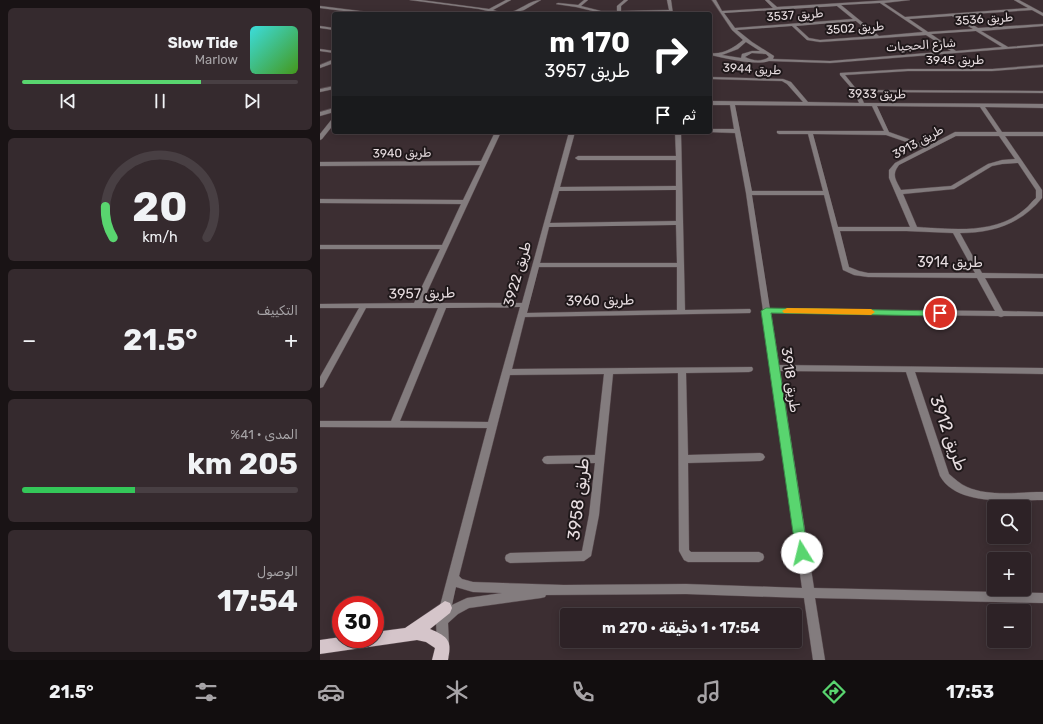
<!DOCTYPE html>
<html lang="ar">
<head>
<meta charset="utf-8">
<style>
	:root { --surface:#2d2226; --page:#352a2e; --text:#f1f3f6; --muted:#a7a4a7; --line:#483f43; --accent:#59d56f }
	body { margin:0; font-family:Rubik,"Noto Sans Arabic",sans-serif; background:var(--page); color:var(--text); direction:rtl; height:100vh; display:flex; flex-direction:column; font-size:15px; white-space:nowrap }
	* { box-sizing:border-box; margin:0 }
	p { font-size:13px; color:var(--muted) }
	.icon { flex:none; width:22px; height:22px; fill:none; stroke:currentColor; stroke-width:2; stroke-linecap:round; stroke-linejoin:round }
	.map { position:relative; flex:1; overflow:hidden; direction:ltr }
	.drawer { display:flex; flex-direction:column; gap:8px; padding:8px; background:#191315; width:320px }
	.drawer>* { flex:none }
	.banner { position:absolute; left:12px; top:12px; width:380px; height:122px; border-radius:4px; box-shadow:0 2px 10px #0003,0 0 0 1px var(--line); direction:rtl; background:#202124; color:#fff; overflow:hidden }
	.tools { position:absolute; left:667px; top:500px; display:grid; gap:8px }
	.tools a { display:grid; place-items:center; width:44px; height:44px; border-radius:4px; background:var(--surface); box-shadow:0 2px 10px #0003,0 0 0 1px var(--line); font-size:20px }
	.speed { position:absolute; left:12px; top:596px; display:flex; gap:8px; font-size:20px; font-weight:700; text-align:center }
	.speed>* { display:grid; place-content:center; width:52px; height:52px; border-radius:50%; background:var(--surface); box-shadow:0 2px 10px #0003,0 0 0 1px var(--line); line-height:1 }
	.speed .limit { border:6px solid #d22; background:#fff; color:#111 }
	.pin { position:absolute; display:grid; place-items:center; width:34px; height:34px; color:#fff; margin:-17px; border:2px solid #fff; border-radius:50%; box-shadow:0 1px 4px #0007 }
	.me { position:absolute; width:44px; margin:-22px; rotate:351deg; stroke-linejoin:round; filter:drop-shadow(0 0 3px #0008) }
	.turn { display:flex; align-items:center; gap:14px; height:84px; padding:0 16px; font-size:18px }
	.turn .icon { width:52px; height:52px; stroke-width:2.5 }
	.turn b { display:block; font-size:28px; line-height:34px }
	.then { display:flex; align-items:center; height:38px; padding:0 16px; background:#0003; gap:8px; font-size:15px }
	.big { font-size:30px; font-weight:700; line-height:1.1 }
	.drawer .widget { flex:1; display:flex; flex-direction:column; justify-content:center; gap:6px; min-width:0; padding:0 14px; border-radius:6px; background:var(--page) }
	.drawer .dial { align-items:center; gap:0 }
	.dial svg { height:104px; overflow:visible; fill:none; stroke:var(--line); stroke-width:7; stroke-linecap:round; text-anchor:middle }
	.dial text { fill:var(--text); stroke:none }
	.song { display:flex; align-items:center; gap:12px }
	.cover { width:48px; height:48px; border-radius:6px; background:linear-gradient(135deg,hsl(180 70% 55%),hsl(100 70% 35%)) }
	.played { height:4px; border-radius:2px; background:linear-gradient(90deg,var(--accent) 65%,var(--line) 65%) }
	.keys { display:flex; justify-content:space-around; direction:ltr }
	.heat { display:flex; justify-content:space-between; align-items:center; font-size:22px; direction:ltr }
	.charge { height:6px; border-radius:3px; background:linear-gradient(90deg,#34c759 41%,var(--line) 0) }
	.trip { position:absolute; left:240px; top:608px; width:242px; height:40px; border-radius:4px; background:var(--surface); box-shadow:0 2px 10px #0003,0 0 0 1px var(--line); font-weight:700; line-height:40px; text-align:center; direction:rtl }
	.dock { display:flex; height:64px; justify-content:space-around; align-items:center; background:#120e0f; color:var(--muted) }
	.dock .icon { width:28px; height:28px }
	.dock .current { color:var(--accent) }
	.dock b { font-size:18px; color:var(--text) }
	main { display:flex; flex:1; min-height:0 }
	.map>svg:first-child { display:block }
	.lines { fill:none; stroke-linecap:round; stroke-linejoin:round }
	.street-casing { stroke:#584a4e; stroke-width:1 }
	.primary-casing { stroke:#584a4e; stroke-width:1 }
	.street { fill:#837c7e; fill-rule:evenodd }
	.primary { fill:#d5c5ca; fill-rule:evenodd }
	.route { fill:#59d56f; stroke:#3a8a48 }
	.slow { fill:#f59e0b }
	.labels { text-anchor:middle; stroke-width:4; stroke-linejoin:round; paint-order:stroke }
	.far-street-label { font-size:12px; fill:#e8dee1; stroke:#1f181a }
	.street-label { font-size:14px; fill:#e8dee1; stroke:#1f181a }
	.near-street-label { font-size:17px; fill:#e8dee1; stroke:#1f181a }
</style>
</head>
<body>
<main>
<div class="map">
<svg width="723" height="660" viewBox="0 0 723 660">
	<rect width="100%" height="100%" fill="#3c2e32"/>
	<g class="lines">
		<g class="street-casing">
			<path id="street" d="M90,0h11l68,9 17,-9h5l-18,10c4,1 9,3 13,3 13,-1 23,-13 35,-13l-17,10 -14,4h-9l-22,-5z
				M264,0h4l-7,6 20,5h16v-5l7,-6h4l-7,6v5l48,-1 -2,-10h4l2,14h-4v-2l-68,1 -25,-6 -20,-3 2,-1 20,2z
				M392,0h4l6,11 51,-3 -8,-8h4l8,7 114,-7h19l-26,3 21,14 123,-9 -14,-8h5l24,13v3l-11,-6 -75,5 21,13 65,-4v2l-62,5 27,16 35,-3v2l-213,17 -61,-2c-14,5 -43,-3 -59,-6v-2c12,2 24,-5 33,-13l-11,-10zM560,3l43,29 -44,4 -38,-31zM517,6l16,13 -118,9 -11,-15zM632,16l21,13 -45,3 -19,-13zM536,21l18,15 -54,4 -11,-2 -13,-12zM472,26l15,14 13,2 106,-7 25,16 -121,10 -57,-2 1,-3 -22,-14 -15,-12zM656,31l26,16 -46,4 -25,-17zM426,42l14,9h-8l-10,3 -1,4 -19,-3 16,-6zM432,53l14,1 3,3c-7,5 -16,4 -24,0z
				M0,6l56,7 2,1h-11l-47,-6z
				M0,26l14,2v2l-14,-2z
				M0,49l14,2v2l-14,-2z
				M12,60h2v3l-14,5v-3z
				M723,65v2l-51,4h-84l-63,4 12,15 186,1v2l-184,-1 5,11 179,1v4l-58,-1 17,25h41v4h-38l37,54v8c-21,26 -50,35 -82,35l22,40 61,1v4h-58l18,33 40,1v4h-39l-3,1 -3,-1 -227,-3 8,52 264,3v6l-128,-2 34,102c6,5 11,10 18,13 23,10 52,5 76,5v8c-29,0 -86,7 -103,-24l-34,-104 -126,-1 34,217 229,5v10l-228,-5 10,62h-12l-9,-62 -118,-4 -140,1 -1,2 -4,1 -72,10 -11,6 -10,9 1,23 -2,4 -4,2 -4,-2 -2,-4 -1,-25 51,-193 -167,-1v-6h71l47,-113h-72l-42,77 -1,2 -3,1v-11l39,-69h-39v-4l94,-1 26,-54h-120v-4h122l19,-41 -141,-1v-4l143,1 17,-35 -160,1v-4l161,-1 14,-29h6l-79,171h100l47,-171h6l-15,55 116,-1v-26h-98l-3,-2 3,-2h98l-1,-24h6l4,178 62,-1h3l1,2 -1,2 -225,4 -13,52 240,-2 1,2 -1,2 -3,1 -63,1 2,82 72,-2 3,1 2,3 -2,3 -3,1 -72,2 1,87 2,2h68l4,2 1,3 -1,3 -4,2h-71l-4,-2 -5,-9 -1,-178 -65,1 -14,141 -8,41 -7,5 -74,2 -4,-2 -1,-3 1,-3 4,-2 72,-2 7,-36 6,-52 -48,1 -3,-1 -2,-3 2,-3 3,-1 48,-1 9,-81 -94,1 -51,201 3,3 11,3 91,3 122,-1 116,4 -31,-218 -1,-2 1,-2 -25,-173 -11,-60 -27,-1h2v-3h24l-4,-24h-20v-4l93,1 -16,-18 -5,-3 -72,-2v-2l73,2 8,3 17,20 51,1 -5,-12 -14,-16v-2l68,-4h84zM415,105l137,1 12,25h-107v2l2,1h29l15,57h-71zM557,106l103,1 17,25h-42l-27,14 -39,-14zM493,134l73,1 38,13 -29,15 -6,7v8l21,49h-72zM636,136h43l16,23 -13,1 -14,4 -37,22 -50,4c-5,-10 -10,-15 -2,-25zM698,163l18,27v8c-4,3 -7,8 -11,11 -29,26 -73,20 -108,18l-14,-33 51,-5 38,-23 10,-2zM356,190v31l-126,2 9,-32zM432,195h72l19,75 11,5 14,2 109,1 18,33 -225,-2zM356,225l1,38h-137l9,-36zM520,231h66l47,2 22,40h-107l-9,-2 -10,-4zM219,267h138v43l-150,3zM200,307l-32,115 -88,-1 46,-113zM136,587l17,5 29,1 -35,5 -15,7z
				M14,86v3l-14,3v-3z
				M14,108v4l-14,4v-4z
				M14,118v6l-12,15 -2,1v-6l12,-15z"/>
		</g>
		<g class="primary-casing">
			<path id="primary" d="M125,601l5,2 2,5 -2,5 -20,16c19,8 22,12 18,31h-16l3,-12 -9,-6 -9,-2 -97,14v-14l21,-3v2h34v-7l30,-4z"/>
		</g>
		<use href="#street" class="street"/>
		<use href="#primary" class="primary"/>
	</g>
	<path class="route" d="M446,308l174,3 4,2 -4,3 -169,-3 37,240 -2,4 -4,1 -5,-1 -1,-4 -35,-242z"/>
	<path class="slow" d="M467,308l84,1 4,3 -4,3 -87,-2 -2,-2z"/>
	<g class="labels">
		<g class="far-street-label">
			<text transform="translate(475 15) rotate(-4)" y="4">طريق 3537</text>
			<text transform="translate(664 19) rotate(-4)" y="4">طريق 3536</text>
			<text transform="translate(535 28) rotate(-4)" y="4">طريق 3502</text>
			<text transform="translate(601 45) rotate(-4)" y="4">شارع الحجيات</text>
			<text x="635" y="64">طريق 3945</text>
			<text transform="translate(432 69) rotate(3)" y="4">طريق 3944</text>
			<text transform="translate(557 94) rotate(1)" y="4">طريق 3933</text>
			<text transform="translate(598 142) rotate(-29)" y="4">طريق 3913</text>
			<text transform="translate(82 153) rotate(-1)" y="4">طريق 3940</text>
		</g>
		<g class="street-label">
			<text x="630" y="267">طريق 3914</text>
			<text transform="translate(197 274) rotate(-74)" y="5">طريق 3922</text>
			<text transform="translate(102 293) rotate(-1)" y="5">طريق 3957</text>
			<text transform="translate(280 300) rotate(-1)" y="5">طريق 3960</text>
			<text transform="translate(471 380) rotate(82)" y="5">طريق 3918</text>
		</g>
		<g class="near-street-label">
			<text transform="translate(629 433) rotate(70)" y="6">طريق 3912</text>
			<text transform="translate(258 499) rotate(-83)" y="6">طريق 3958</text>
		</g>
	</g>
</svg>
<div class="tools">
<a><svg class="icon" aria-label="search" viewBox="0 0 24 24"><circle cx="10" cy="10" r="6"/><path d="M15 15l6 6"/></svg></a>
<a>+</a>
<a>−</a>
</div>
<div class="speed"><div class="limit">30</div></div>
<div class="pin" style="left:620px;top:313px;background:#d93025"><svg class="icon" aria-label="arrive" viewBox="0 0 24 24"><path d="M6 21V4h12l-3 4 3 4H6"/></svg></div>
<svg class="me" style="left:482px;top:553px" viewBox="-20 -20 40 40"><circle r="19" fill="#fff"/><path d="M0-13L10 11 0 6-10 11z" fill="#59d56f"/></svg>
<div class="trip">17:54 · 1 دقيقة · 270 m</div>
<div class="banner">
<div class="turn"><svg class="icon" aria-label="right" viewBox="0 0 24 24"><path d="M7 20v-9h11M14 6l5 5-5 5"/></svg><div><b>170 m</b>طريق 3957</div></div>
<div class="then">ثم<svg class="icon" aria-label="arrive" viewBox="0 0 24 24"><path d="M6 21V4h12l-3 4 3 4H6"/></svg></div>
</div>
</div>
<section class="drawer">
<div class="widget">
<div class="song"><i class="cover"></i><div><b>Slow Tide</b><p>Marlow</p></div></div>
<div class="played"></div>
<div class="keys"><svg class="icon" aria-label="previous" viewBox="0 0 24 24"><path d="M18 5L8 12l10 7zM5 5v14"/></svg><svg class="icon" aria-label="pause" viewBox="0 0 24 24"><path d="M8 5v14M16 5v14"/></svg><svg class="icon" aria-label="next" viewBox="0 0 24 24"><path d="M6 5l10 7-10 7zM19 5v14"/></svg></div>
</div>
<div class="widget dial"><svg viewBox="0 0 100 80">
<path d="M14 69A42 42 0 1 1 86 69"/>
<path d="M14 69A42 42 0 0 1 8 45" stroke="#59d56f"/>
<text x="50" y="56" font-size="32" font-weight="700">20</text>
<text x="50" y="72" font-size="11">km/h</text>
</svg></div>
<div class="widget"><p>التكييف</p>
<div class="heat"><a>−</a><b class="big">21.5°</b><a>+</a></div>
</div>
<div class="widget"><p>المدى · 41%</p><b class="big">205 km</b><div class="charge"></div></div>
<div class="widget"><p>الوصول</p><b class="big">17:54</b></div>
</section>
</main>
<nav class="dock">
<b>17:53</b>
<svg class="icon current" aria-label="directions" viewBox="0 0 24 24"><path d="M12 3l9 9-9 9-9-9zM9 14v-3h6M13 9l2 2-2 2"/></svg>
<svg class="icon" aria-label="music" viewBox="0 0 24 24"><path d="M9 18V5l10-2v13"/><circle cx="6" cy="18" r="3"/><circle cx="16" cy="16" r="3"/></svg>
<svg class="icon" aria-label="phone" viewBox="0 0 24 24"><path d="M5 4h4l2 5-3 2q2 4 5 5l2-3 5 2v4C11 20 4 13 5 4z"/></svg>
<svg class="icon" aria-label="climate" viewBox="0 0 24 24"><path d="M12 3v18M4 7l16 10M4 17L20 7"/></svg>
<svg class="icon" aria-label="car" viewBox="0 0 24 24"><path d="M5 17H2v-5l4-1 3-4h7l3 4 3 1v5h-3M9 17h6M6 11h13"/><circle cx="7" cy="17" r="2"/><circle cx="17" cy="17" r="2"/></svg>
<svg class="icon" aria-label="filters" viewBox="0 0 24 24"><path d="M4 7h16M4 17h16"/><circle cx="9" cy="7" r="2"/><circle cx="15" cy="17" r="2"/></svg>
<b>21.5°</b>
</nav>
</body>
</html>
